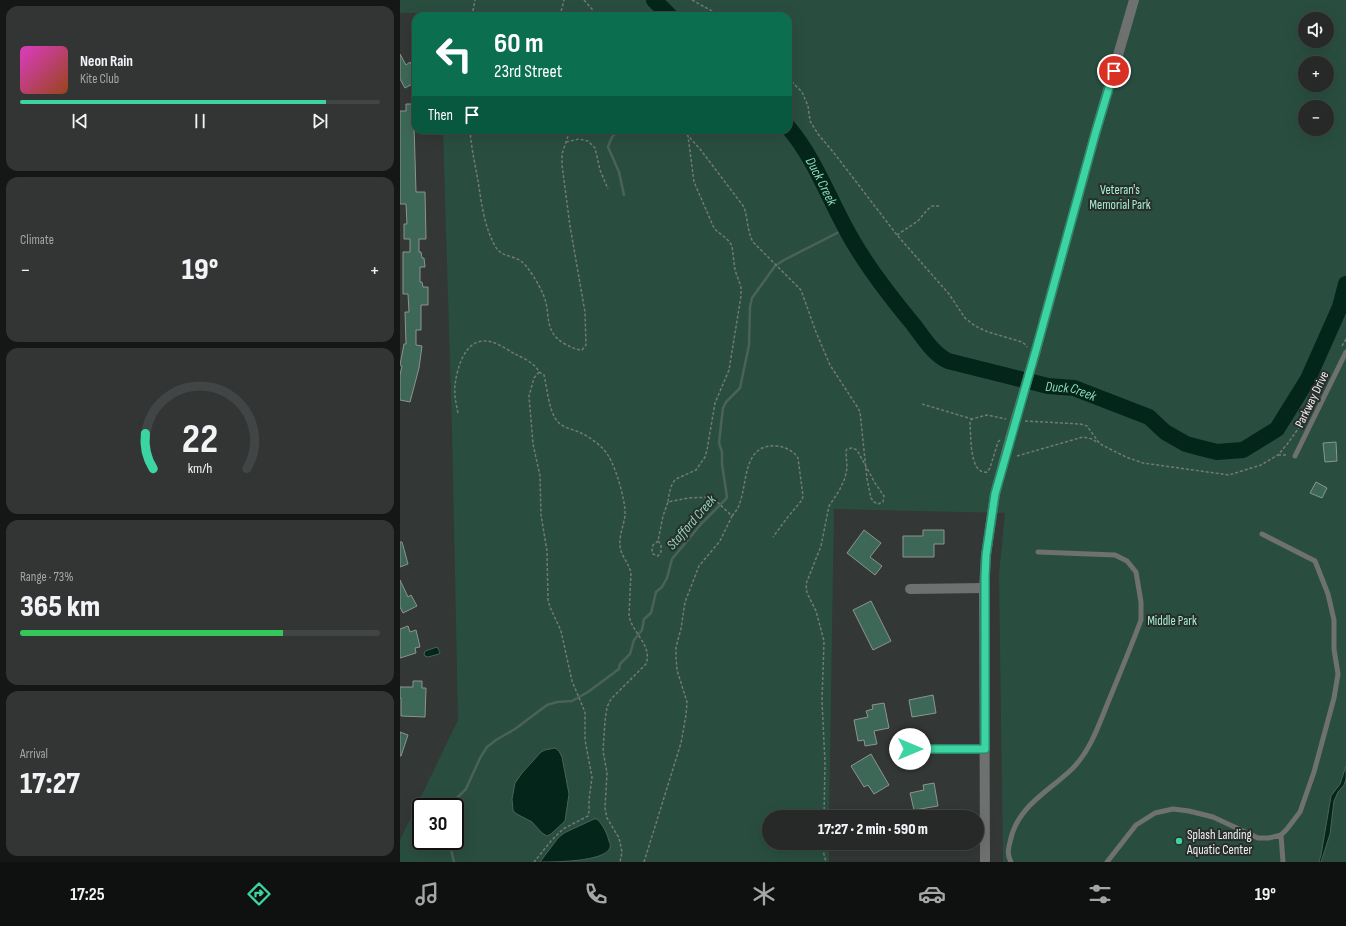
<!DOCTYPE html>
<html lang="en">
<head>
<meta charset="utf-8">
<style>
	:root { --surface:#262928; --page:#323534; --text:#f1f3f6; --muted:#a4a6a8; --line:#424545; --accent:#3dd4a3 }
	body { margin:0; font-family:"Sofia Sans Condensed",sans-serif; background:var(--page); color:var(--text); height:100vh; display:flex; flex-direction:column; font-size:15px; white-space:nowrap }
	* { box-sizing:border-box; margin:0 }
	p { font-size:13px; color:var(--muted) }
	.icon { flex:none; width:22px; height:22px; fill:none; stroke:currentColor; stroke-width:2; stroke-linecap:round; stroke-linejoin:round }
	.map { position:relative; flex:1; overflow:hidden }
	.side { display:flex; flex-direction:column; gap:6px; padding:6px; background:#151716; width:400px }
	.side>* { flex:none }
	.top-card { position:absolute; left:12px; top:12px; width:380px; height:122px; border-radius:12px; box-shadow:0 4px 16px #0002,0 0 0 1px var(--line); background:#0b6e4f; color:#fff; overflow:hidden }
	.controls { position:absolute; left:898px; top:12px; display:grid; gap:8px }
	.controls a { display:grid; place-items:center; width:36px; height:36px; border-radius:50%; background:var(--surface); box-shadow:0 4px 16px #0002,0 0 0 1px var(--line); font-size:20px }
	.speed { position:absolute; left:12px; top:798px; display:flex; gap:8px; font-size:20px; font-weight:700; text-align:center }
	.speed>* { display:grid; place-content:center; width:52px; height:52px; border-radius:50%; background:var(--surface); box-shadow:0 4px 16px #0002,0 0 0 1px var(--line); line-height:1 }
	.speed .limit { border:2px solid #111; border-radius:6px; background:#fff; color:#111 }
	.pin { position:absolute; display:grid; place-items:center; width:34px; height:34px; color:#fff; margin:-17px; border:2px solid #fff; border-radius:50%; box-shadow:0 1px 4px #0007 }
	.me { position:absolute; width:44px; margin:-22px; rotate:90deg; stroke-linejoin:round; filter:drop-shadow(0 0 3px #0008) }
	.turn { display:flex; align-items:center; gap:14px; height:84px; padding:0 16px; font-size:18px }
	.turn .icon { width:52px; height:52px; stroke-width:2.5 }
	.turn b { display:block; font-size:28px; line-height:34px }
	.then { display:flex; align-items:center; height:38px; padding:0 16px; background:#0003; gap:8px; font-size:15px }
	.big { font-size:30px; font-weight:800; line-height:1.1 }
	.side .widget { flex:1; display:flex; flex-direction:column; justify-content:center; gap:6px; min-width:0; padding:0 14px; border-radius:12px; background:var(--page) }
	.side .dial { align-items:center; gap:0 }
	.dial svg { height:104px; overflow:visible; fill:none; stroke:var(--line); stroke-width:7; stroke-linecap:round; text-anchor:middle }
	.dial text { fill:var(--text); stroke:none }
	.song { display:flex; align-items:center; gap:12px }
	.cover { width:48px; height:48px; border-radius:6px; background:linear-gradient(135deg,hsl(310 70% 55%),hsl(20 70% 35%)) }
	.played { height:4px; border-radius:2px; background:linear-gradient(90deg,var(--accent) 85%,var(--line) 85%) }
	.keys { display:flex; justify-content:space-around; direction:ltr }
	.heat { display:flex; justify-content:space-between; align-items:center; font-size:22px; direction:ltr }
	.charge { height:6px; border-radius:3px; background:linear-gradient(90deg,#34c759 73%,var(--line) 0) }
	.trip { position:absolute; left:362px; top:810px; width:222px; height:40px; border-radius:20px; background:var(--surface); box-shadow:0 4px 16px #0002,0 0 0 1px var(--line); font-weight:800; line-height:40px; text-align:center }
	.menu { display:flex; height:64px; justify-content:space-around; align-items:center; background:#0f1010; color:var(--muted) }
	.menu .icon { width:28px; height:28px }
	.menu .current { color:var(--accent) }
	.menu b { font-size:18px; color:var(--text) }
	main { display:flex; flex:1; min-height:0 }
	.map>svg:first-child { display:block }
	.green { fill:#294e3f; fill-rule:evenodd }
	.water { fill:#03251a; stroke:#4a625a }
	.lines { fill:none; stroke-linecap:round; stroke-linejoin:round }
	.stream { stroke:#4a625a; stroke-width:2.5 }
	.river { stroke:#03251a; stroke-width:16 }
	.building { fill:#3d6857; stroke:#8e9391 }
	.path { stroke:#747876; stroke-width:1.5; stroke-dasharray:3 2; stroke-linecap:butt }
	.service { stroke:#6e7170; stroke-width:5 }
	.minor { stroke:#6e7170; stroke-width:10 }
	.tertiary { stroke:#6e7170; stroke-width:10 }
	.tertiary-bridge { stroke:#6e7170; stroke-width:10 }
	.route-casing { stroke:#288a6a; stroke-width:10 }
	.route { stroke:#3dd4a3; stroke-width:7 }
	.poi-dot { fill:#3dd4a3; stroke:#292d2b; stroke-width:1.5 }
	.labels { text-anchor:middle; stroke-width:4; stroke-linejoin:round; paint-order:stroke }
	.park-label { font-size:13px; fill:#a4f0d0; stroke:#292d2b }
	.street-label { font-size:13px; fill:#eef1f0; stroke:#292d2b }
	.poi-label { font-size:13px; fill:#eef1f0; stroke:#292d2b; text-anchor:start }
	.water-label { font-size:14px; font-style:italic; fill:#8edabb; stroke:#292d2b }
</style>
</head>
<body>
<main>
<section class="side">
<div class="widget">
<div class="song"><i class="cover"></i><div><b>Neon Rain</b><p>Kite Club</p></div></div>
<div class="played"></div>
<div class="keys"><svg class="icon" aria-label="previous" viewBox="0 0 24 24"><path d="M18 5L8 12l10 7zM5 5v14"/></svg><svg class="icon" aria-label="pause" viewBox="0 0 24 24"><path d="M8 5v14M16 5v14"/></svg><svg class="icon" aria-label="next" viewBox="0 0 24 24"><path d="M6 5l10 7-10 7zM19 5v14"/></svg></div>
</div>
<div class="widget"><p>Climate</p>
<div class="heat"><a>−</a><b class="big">19°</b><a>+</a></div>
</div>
<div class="widget dial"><svg viewBox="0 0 100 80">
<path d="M14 69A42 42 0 1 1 86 69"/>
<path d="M14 69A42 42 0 0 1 8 42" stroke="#3dd4a3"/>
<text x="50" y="56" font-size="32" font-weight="700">22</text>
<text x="50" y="72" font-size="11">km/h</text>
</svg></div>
<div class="widget"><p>Range · 73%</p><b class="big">365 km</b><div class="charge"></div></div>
<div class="widget"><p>Arrival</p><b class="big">17:27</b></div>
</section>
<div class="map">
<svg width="946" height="862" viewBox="0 0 946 862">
	<rect width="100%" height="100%" fill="#333735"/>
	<path class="green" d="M0,0h946v862h-343l-4,-288 6,-61 -171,-4 -5,308h-60v26h60v19h-429v-22l58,-120 -6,-292 -9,-298h345v-114h-348v-3h-40zM905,19h22v22h-22zM905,63h22v22h-22zM905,107h22v22h-22zM21,807h34v34h-34z"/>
	<path class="water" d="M37,647l3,5 -1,2 -11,3 -3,-1 -1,-2 1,-3z
		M155,748l4,3 3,6 7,37 -4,27 -14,13 -4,2 -5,-3 -10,-11 -17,-9 -2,-3 -1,-11 3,-16 7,-10 19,-21 4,-2z
		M946,766v13l-2,6 -6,7 -4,9 -4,33 -9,28h-2l2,-7 10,-59 9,-12z
		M194,819h3c6,6 10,14 12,22 11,21 -54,21 -69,21l18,-24 6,-5z"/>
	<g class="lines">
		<path class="stream" d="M224,130c-11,4 -12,5 -16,17l11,25 5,23
			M51,807l2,-5 13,-13 14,-31 7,-11 9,-7 19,-11 32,-24 10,-3 15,-1 16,-9 31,-23 1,-5 10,-10 4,-14 8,-10 2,-11 7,-6 5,-21 6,-5 5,-9 5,-19 29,-35 24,-24 2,-3 -5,-33v-12l-3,-9 2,-18 2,-17 3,-6 14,-14 9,-43 1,-38 2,-9 23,-32 9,-6 55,-28 6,-5
			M49,841l5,21"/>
		<g class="river">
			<path d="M254,0l16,16"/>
			<path id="s1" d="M388,127c25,29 39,67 57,100 18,35 43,67 68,97 10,13 20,30 35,37l100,25 26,2 75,29 16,15 21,12 15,4 16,4 26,-2 34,-21 31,-50 32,-72 6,-23"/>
		</g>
	</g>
	<path class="building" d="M0,54l6,11 4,-3 6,11v9l-11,6 -5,-9z
		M6,104h10v21h-2l2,67h9l1,47h-7v13h2l1,6h2l1,9h-5v15h2l1,5h5v18h-7v25h-5v15l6,1 -3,22 -9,34 -10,-2v-25l2,-9 -2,-1 4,-21h2l-1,-32h4l-1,-18h-5v-42h7v-13h-6v-15h3l-1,-20h-6v-93h6z
		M936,442l1,19 -12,1 -2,-19z
		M916,482l11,6 -5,10 -12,-5z
		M464,530l17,13 -11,14 12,9 -7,9 -28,-22z
		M523,530h21v14h-10v13h-31v-21h20z
		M0,542h2l6,22 -8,3z
		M0,580l8,17 3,-2 6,11 -14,7 -3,-6z
		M471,601l20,40 -18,9 -20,-40z
		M8,626l2,6 6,-2 4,17 -5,1 1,5 -16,5v-29z
		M13,681h9v7h4l-1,29 -24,-1v-18h-1v-11h13z
		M533,695l3,18 -24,4 -3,-17z
		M484,703l5,25 -15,3 3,13 -12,2 -1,-6 -6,1 -4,-21 14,-3 -2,-6 7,-2 -1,-4z
		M0,732l8,3 -7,21h-1z
		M471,754l18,31 -15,9 -6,-9 -4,2 -13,-21z
		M534,783l4,23 -24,4 -4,-17 14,-3 -1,-5z"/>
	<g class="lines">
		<path class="path" d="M184,0l14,16
			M292,0l29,16
			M72,16l3,-16
			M160,16l4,-16
			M388,78l14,14 6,14 2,15 8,13 16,19 63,82 52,59 16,24 10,8 13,6 34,10 4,3 1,2
			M70,130c1,15 4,30 7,45 4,23 6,48 17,69 7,14 16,10 27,17 8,6 18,24 22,33 9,20 -1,37 22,50 6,3 11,6 17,6l4,-5 -1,-33 -15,-86 -8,-61v-11l8,-24
			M283,130l17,19 44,58c4,12 3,24 9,35l48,48 15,42 14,33 28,43 2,4 7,67 4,19 3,4 4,2 5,-2 1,-6 -9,-13 -18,-33 -5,-2 -5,1 -1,2 1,17 -2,10 -6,13 -10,15 -8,40 -15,38 1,9 9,18 8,30 -2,60 3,62 -1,54
			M166,142l13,-3 9,2 7,7 5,22 8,19
			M497,235l21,-14 9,-11 5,-4h9
			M942,346l4,-7
			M139,372l5,3c3,13 5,36 13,46 6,7 15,8 22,11 11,5 24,14 30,25 7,11 17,45 16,58 -1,10 -6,20 -5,30 0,10 9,18 11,28l-2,42c2,17 24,30 17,49l-35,35 -4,8 -2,14 -2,30 4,22 -2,35 2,10 12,20 3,14 -2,10
			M522,404l50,15
			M58,413c-2,-9 -4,-19 -3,-28 2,-16 9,-43 28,-44 11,-1 23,8 32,13 8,4 20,9 24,18l-5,6 -5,18 4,48 7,32 1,39 6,36 1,49 2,7 11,24 11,50 13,31v28l7,37 -3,23v11l-1,5 -25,13 -12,12 -17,21
			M625,421l55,3 7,2 13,18 26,13 17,6 86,12 32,-10 17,-10 10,-12 15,-21
			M600,440l-2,2 -8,26 -3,4c-18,3 -16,-38 -17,-50l2,-3 15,-4 19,4
			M878,455h10
			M617,456l66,-19 9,2 6,4
			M332,516c3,-4 6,-7 7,-11 9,-21 3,-62 38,-59 8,1 17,5 21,12l5,38 -1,4 -15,18 -14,19
			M258,541l-5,4 -1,5 1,4 5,2 3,-4v-7l-3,-4 5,-25 5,-14
			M421,843l5,19
			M244,862l37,-119 5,-28 1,-13 -10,-32 -1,-13v-10l5,-18 4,-27 14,-36 21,-25 12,-25 -20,-19 -24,1 -20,4c1,-8 2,-17 8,-23l20,-9 9,-13 2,-7 8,-47 14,-33 12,-74v-9l-6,-17 -3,-24c-4,-8 -13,-12 -18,-18l-20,-46 -6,-46"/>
		<path class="service" d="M895,456l51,-104
			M881,835l2,27
			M611,862c-4,-8 -3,-12 -1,-20 7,-36 38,-50 62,-73 19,-19 27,-45 37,-69 11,-27 22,-53 32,-80v-18l-5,-30 -9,-11 -12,-6 -77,-3
			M707,862l29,-37 19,-12 18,-4 16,2 24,6 45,21h11l12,-3 6,-6 13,-17 14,-40 20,-74 4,-24 -4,-25v-29l-6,-26 -13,-33 -53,-27"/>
		<path class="minor" d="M510,589l74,-1
			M510,749h75"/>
		<path class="tertiary" d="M636,350l60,-219 38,-131
			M585,862l-1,-274 2,-33 9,-61 15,-55"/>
		<path class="tertiary-bridge" d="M610,439l26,-89"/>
	</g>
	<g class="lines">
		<g class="route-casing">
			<path id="route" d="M510,749h75v-172l1,-22 9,-61 41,-144 60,-219 18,-60"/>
		</g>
		<use href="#route" class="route"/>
	</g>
	<circle class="poi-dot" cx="779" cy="841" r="4"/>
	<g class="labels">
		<g class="park-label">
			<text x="720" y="194">Veteran's<tspan x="720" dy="15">Memorial Park</tspan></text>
			<text x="772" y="625">Middle Park</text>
		</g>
		<g class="street-label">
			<text transform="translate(911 399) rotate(-64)" y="5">Parkway Drive</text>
		</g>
		<g class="poi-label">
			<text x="787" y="839">Splash Landing<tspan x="787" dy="15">Aquatic Center</tspan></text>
		</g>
		<g class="water-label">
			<text dy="5" stroke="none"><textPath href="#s1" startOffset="64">Duck Creek</textPath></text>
			<text dy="5" stroke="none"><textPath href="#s1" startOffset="412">Duck Creek</textPath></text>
			<text transform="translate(291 522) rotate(-49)" y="5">Stafford Creek</text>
		</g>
	</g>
</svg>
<div class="controls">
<a><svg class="icon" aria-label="sound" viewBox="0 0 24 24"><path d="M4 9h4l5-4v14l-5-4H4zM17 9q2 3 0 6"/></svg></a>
<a>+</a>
<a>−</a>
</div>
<div class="speed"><div class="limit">30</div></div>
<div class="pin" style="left:714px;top:71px;background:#d93025"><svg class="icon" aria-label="arrive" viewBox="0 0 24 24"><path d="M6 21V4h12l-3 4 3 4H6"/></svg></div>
<svg class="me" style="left:510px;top:749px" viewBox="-20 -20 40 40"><circle r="19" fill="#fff"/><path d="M0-13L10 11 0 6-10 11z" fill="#3dd4a3"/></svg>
<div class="trip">17:27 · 2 min · 590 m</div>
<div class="top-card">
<div class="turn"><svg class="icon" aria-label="left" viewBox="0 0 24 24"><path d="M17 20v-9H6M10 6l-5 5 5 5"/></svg><div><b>60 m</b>23rd Street</div></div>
<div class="then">Then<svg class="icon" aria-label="arrive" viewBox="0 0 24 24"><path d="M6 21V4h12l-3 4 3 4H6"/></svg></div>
</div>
</div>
</main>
<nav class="menu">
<b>17:25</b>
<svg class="icon current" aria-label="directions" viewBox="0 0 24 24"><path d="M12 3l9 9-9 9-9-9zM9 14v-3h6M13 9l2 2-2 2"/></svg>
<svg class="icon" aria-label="music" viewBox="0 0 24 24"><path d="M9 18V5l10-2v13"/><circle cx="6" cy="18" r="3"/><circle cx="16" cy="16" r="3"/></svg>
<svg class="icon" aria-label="phone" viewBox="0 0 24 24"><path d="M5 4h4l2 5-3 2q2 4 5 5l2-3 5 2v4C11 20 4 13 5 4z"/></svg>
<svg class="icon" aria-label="climate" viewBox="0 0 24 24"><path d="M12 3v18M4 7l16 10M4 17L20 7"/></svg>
<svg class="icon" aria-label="car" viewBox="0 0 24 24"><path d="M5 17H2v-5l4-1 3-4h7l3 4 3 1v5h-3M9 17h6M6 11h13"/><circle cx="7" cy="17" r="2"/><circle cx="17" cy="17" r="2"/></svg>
<svg class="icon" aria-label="filters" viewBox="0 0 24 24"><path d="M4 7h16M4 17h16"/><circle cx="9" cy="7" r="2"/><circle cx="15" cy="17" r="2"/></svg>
<b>19°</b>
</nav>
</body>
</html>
